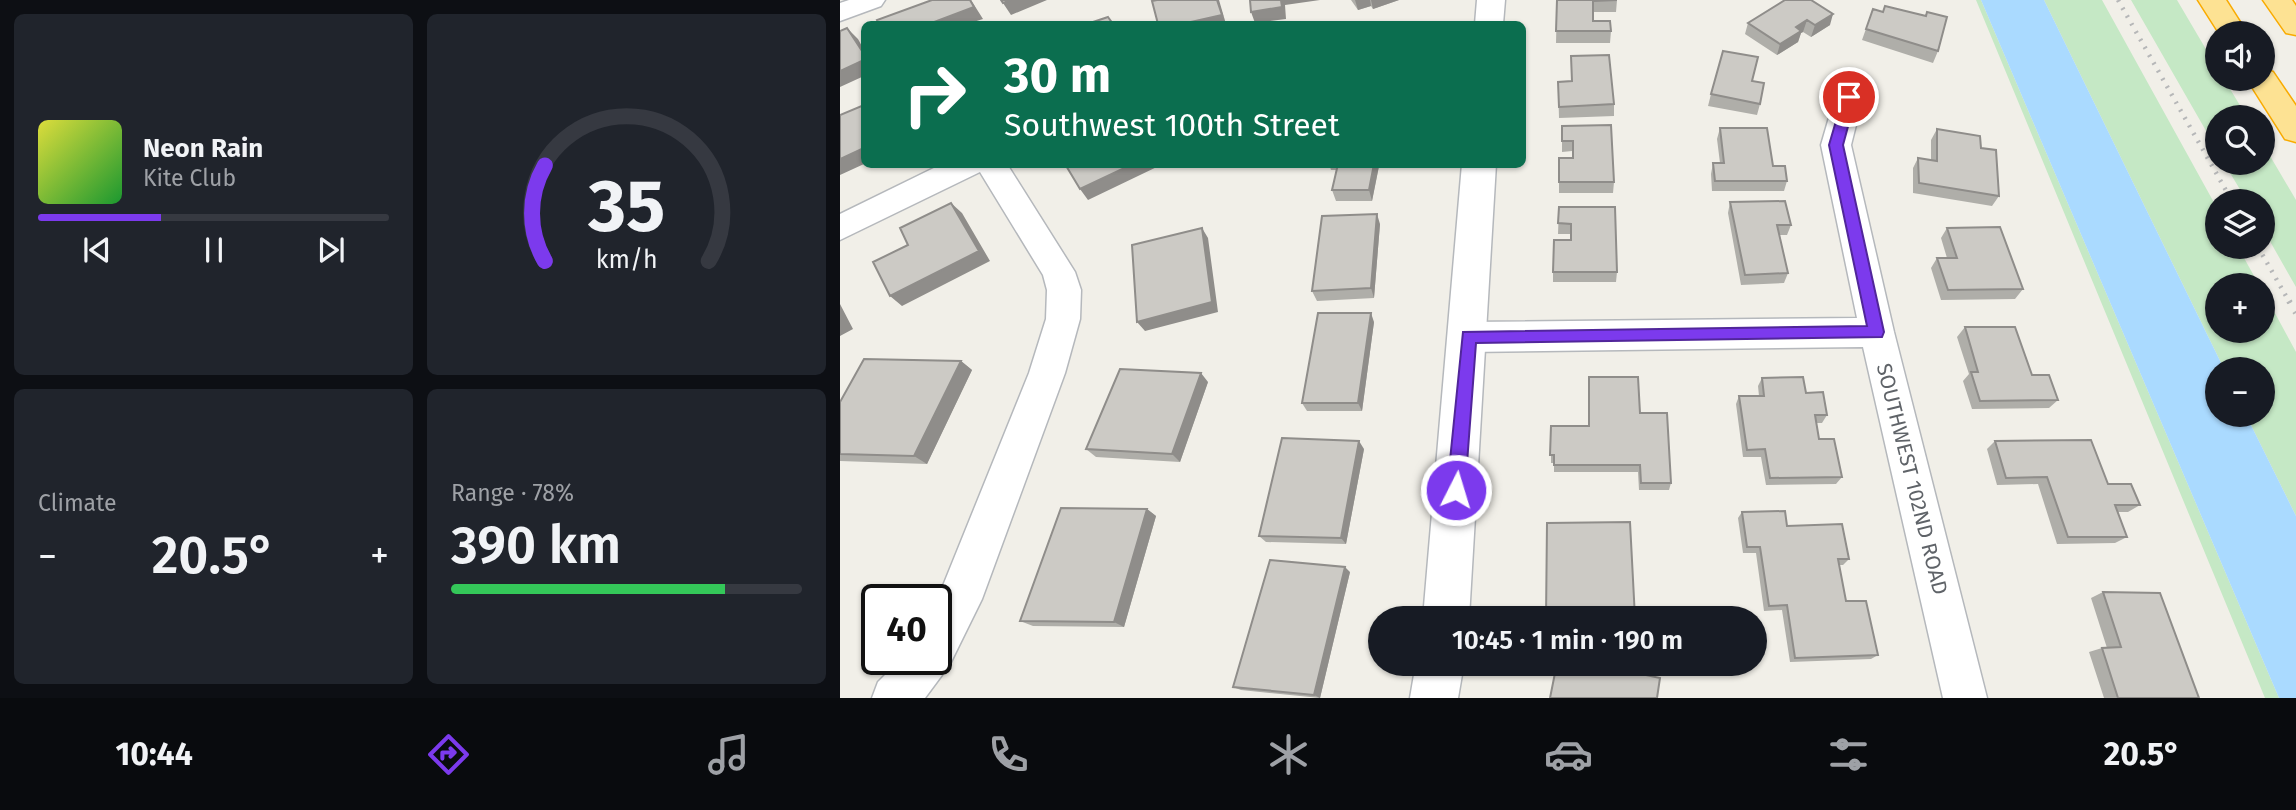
<!DOCTYPE html>
<html lang="en">
<head>
<meta charset="utf-8">
<style>
	:root { --surface:#171b24; --page:#20242c; --text:#f1f3f6; --muted:#9ea1a6; --line:#363941; --accent:#7c3aed }
	body { margin:0; font-family:"Fira Sans",sans-serif; background:var(--page); color:var(--text); height:100vh; display:flex; flex-direction:column; font-size:26px; white-space:nowrap }
	* { box-sizing:border-box; margin:0 }
	p { font-size:23px; color:var(--muted) }
	.icon { flex:none; width:38px; height:38px; fill:none; stroke:currentColor; stroke-width:2; stroke-linecap:round; stroke-linejoin:round }
	.map { position:relative; flex:1; overflow:hidden }
	.panel { display:flex; flex-direction:column; gap:14px; padding:14px; background:#0d0f14; width:840px }
	.panel>* { flex:none }
	.hud { position:absolute; left:21px; top:21px; width:665px; height:147px; border-radius:10px; box-shadow:0 2px 5px #0004; background:#0b6e4f; color:#fff; overflow:hidden }
	.buttons { position:absolute; left:1365px; top:21px; display:grid; gap:14px }
	.buttons a { display:grid; place-items:center; width:70px; height:70px; border-radius:50%; background:var(--surface); box-shadow:0 2px 5px #0004; font-size:35px }
	.speed { position:absolute; left:21px; top:584px; display:flex; gap:14px; font-size:35px; font-weight:700; text-align:center }
	.speed>* { display:grid; place-content:center; width:91px; height:91px; border-radius:50%; background:var(--surface); box-shadow:0 2px 5px #0004; line-height:1 }
	.speed .limit { border:4px solid #111; border-radius:10px; background:#fff; color:#111 }
	.pin { position:absolute; display:grid; place-items:center; width:60px; height:60px; color:#fff; margin:-30px; border:4px solid #fff; border-radius:50%; box-shadow:0 2px 7px #0007 }
	.me { position:absolute; width:77px; margin:-38px; rotate:5deg; stroke-linejoin:round; filter:drop-shadow(0 0 5px #0008) }
	.turn { display:flex; align-items:center; gap:24px; height:147px; padding:0 28px; font-size:32px }
	.turn .icon { width:91px; height:91px; stroke-width:2.5 }
	.turn b { display:block; font-size:49px; line-height:60px }
	.big { font-size:52px; font-weight:600; line-height:1.1 }
	.panel .card { flex:1; display:flex; flex-direction:column; justify-content:center; gap:10px; min-width:0; padding:0 24px; border-radius:10px; background:var(--page) }
	.panel .dial { align-items:center; gap:0 }
	.dial svg { height:182px; overflow:visible; fill:none; stroke:var(--line); stroke-width:7; stroke-linecap:round; text-anchor:middle }
	.dial text { fill:var(--text); stroke:none }
	.song { display:flex; align-items:center; gap:21px }
	.cover { width:84px; height:84px; border-radius:10px; background:linear-gradient(135deg,hsl(60 70% 55%),hsl(130 70% 35%)) }
	.played { height:7px; border-radius:4px; background:linear-gradient(90deg,var(--accent) 35%,var(--line) 35%) }
	.keys { display:flex; justify-content:space-around; direction:ltr }
	.heat { display:flex; justify-content:space-between; align-items:center; font-size:38px; direction:ltr }
	.charge { height:10px; border-radius:5px; background:linear-gradient(90deg,#34c759 78%,var(--line) 0) }
	.panel .tiles { flex:1; display:grid; gap:14px; grid-template-columns:repeat(2,1fr) }
	.trip { position:absolute; left:528px; top:606px; width:399px; height:70px; border-radius:35px; background:var(--surface); box-shadow:0 2px 5px #0004; font-weight:600; line-height:70px; text-align:center }
	.menu { display:flex; height:112px; justify-content:space-around; align-items:center; background:#090b0e; color:var(--muted) }
	.menu .icon { width:49px; height:49px }
	.menu .current { color:var(--accent) }
	.menu b { font-size:32px; color:var(--text) }
	main { display:flex; flex:1; min-height:0 }
	.map>svg:first-child { display:block }
	.green { fill:#c5e8c5 }
	.water { fill:#aadaff }
	.lines { fill:none; stroke-linecap:round; stroke-linejoin:round }
	.minor-casing { stroke:#b5b8bc; stroke-width:3 }
	.tertiary-casing { stroke:#b5b8bc; stroke-width:3 }
	.motorway-casing { stroke:#f9ab00; stroke-width:3 }
	.minor { fill:#fff; fill-rule:evenodd }
	.tertiary { fill:#fff; fill-rule:evenodd }
	.motorway { fill:#fde293; fill-rule:evenodd }
	.rail-far1 { stroke:#b6b7b8; stroke-width:4.5; stroke-dasharray:2 7; stroke-linecap:butt }
	.rail { stroke:#b6b7b8; stroke-width:6; stroke-dasharray:2 10; stroke-linecap:butt }
	.wall { fill:#afaea9 }
	.shaded-wall { fill:#8f8d8a }
	.building { fill:#cccac5; stroke:#8f8d8a; stroke-width:2 }
	.route { fill:#7c3aed; stroke:#51269a; stroke-width:2 }
	.labels { text-anchor:middle; stroke-width:5; stroke-linejoin:round; paint-order:stroke }
	.street-label { font-size:21px; fill:#5f6368; stroke:#fff }
</style>
</head>
<body>
<main>
<section class="panel">
<div class="tiles">
<div class="card">
<div class="song"><i class="cover"></i><div><b>Neon Rain</b><p>Kite Club</p></div></div>
<div class="played"></div>
<div class="keys"><svg class="icon" aria-label="previous" viewBox="0 0 24 24"><path d="M18 5L8 12l10 7zM5 5v14"/></svg><svg class="icon" aria-label="pause" viewBox="0 0 24 24"><path d="M8 5v14M16 5v14"/></svg><svg class="icon" aria-label="next" viewBox="0 0 24 24"><path d="M6 5l10 7-10 7zM19 5v14"/></svg></div>
</div>
<div class="card dial"><svg viewBox="0 0 100 80">
<path d="M14 69A42 42 0 1 1 86 69"/>
<path d="M14 69A42 42 0 0 1 14 27" stroke="#7c3aed"/>
<text x="50" y="56" font-size="32" font-weight="700">35</text>
<text x="50" y="72" font-size="11">km/h</text>
</svg></div>
<div class="card"><p>Climate</p>
<div class="heat"><a>−</a><b class="big">20.5°</b><a>+</a></div>
</div>
<div class="card"><p>Range · 78%</p><b class="big">390 km</b><div class="charge"></div></div>
</div>
</section>
<div class="map">
<svg width="1456" height="698" viewBox="0 0 1456 698">
	<rect width="100%" height="100%" fill="#f1efe8"/>
	<path class="green" d="M1136,0h5l298,698h-14z
		M1204,0h58l115,208v39h21l21,38h-42v46h46v-40l33,61v164l-50,-101h17v-46h-39z
		M1291,0h46l40,68v11h7l23,38h-30v33z
		M1423,144l33,56v87l-33,-58v-28h-16l-23,-38h39z"/>
	<path class="water" d="M1141,0h63l180,369h-7v46h29l50,101v182h-17z"/>
	<g class="lines">
		<g class="minor-casing">
			<path id="minor" d="M9,0h36l-4,6 -41,15v-18z
				M1009,87l10,3 4,7 -12,48 43,187 93,366h-44l-80,-351 -395,5 -12,-5 -5,-10 5,-10 12,-5 389,-4 -36,-173 14,-48 4,-7z
				M102,164h65l68,108 6,18 -1,29 -15,54 -83,226 -31,63 -4,2 -5,11 -17,23h-53l6,-16 22,-22h36v-57l93,-230 17,-54 1,-29 -4,-15 -63,-103 -140,68v-26z"/>
		</g>
		<g class="tertiary-casing">
			<path id="tertiary" d="M637,0h28l-2,24h-28z
				M622,164h34l-27,454h-46z
				M576,663h48l-6,35h-48z"/>
		</g>
		<g class="motorway-casing">
			<path id="motorway" d="M1358,0h28l21,33h-28z
				M1423,0h29l4,6v29l-10,-2z
				M1423,69l10,3 23,34v36l-11,-3 -38,-60h16z"/>
		</g>
		<use href="#minor" class="minor"/>
		<use href="#tertiary" class="tertiary"/>
		<use href="#motorway" class="motorway"/>
		<path class="rail-far1" d="M1278,0l114,201
			M1418,247l32,56"/>
		<path class="rail" d="M1449,301l7,12"/>
	</g>
	<path class="wall" d="M511,0h48l-26,9 -2,-3 -13,4z
		M717,0h60l-1,12h-23v9l18,10 -1,12h-54z
		M945,0l45,25 -19,12 -8,-5 -2,1 -3,9 -21,13 -32,-21 3,-11z
		M1033,9l65,42 -5,12 -71,-23z
		M731,56l43,48v12l-55,2 -1,-36h14z
		M912,81l8,23 -3,11 -49,-9 3,-12z
		M722,126l52,56 -1,11h-54v-35h14l-1,-7 -10,1z
		M880,128l53,38 14,15 -3,10h-72l-1,-17 2,-11h7l-3,-24z
		M1097,129l44,19 18,48 -7,10 -79,-13v-25l5,-10 13,2v-20z
		M489,164h73v3l-23,-1 -7,35h-36l-4,-11 5,-20h-6z
		M890,202l61,23 -4,10h-8l9,38 -4,10 -43,2 -13,-72z
		M719,207l58,65 -1,10h-63v-10l18,-32v-6h-13z
		M540,224l-6,74 -57,3 -5,-10z
		M1107,228l76,61 -8,10 -74,1 -10,-32 6,-10h10l-6,-20z
		M534,322l-12,89h-55l-5,-8z
		M1125,327l67,48 26,25 -9,8 -77,1 -9,-28 6,-7 -12,-37z
		M121,361l11,9 -45,94 -87,-3v-59z
		M922,378l44,15 21,22 -5,8h-6l3,16 23,38 -6,7 -70,1 -5,-28h-18l-7,-53 3,-8h20l-1,-10z
		M368,382l-28,80 -84,-5 -10,-8z
		M800,413l31,70 -2,7h-30l-1,-18h-84v-9h-3v-37h38z
		M1155,441l113,43 32,21 -12,7h-11l10,25 -12,6 -58,1 -19,-60 -41,1 -10,-36z
		M524,449l-18,95 -80,-2 -7,-6z
		M307,509l9,7 -32,111 -91,-1 -13,-5z
		M902,512l45,14 62,33 -6,6h-4l7,36 32,54 -7,4 -81,3 -8,-52 -18,1 -8,-58h-13l-5,-35z
		M510,572l-30,126 -79,-8 -8,-3z
		M1263,592l96,106h-95l-15,-46 13,-4h5l-16,-50z"/>
	<path class="shaded-wall" d="M130,0h1l12,19 -16,5h-38z
		M171,0h36l-36,15 -8,-12z
		M377,0h2l7,24h-44z
		M441,0h39l-35,5 1,14 -31,4 -4,-11z
		M515,0h15l1,6 -13,4z
		M531,0h28l-26,9z
		M993,14l-3,11 -19,12 4,-12z
		M967,20l-4,12 -2,1 -3,9 -21,13 3,-11 16,-17z
		M7,28l11,11 6,11v4z
		M24,60v16l-24,11v-16z
		M24,148v16l-24,11v-16z
		M293,164h30l-75,36 -8,-11z
		M534,164h4l1,2 -7,35 -3,-11z
		M111,203l11,10 28,48 -88,45 -12,-10z
		M537,214l3,10 -6,74 -3,-10z
		M362,228l6,10 10,74 -73,19 -8,-9z
		M0,304l13,25 -13,7z
		M531,313l3,9 -12,89 -4,-8z
		M121,361l11,9 -45,94 -13,-8z
		M361,373l7,9 -28,80 -8,-8z
		M519,441l5,8 -18,95 -5,-6z
		M307,509l9,7 -32,111 -10,-5z
		M505,567l5,5 -30,126 -6,-3z"/>
	<path class="building" d="M92,0h38l4,7 -45,17h-50l-2,-4z
		M161,0h10l-8,3z
		M317,0h60l5,15 -40,9h-24l-6,-23z
		M410,0h31l1,7 -31,5z
		M717,0h60l-24,1v20h17l1,10h-55z
		M945,0h26l22,14 -18,11 -8,-5 -11,7 5,4 -21,13 -32,-21z
		M1045,6l41,10 1,-4 20,5 -9,34 -72,-22 7,-20 10,3z
		M268,17l5,7h-26z
		M7,28l17,26v6l-24,11v-40z
		M883,51l35,6 -6,24 12,2 -4,21 -49,-10z
		M769,55l5,49 -55,3 -1,-25 14,-1 -1,-25z
		M24,105v43l-24,11v-44z
		M771,125l3,57h-55v-24h14v-17h-11v-15z
		M880,128h47l6,38h12l2,15h-72l-2,-18h11z
		M1097,129l43,7 1,12 15,2 3,46 -80,-13 -1,-25 19,3z
		M225,164h68l-53,25z
		M498,164h36l-5,26h-37z
		M945,201l6,24h-14l11,48 -43,2 -15,-73z
		M111,203l28,48 -89,45 -17,-34 35,-17 -8,-17z
		M719,207h56l2,65h-64l1,-32h17v-16l-13,-1z
		M537,214l-6,74 -59,3 10,-75z
		M1160,227l23,62 -75,1 -11,-32h20l-10,-30z
		M362,228l10,74 -75,20 -5,-77z
		M478,313h53l-13,90h-56z
		M1125,327h50l17,48h17l9,25 -78,1 -9,-29h7z
		M24,359l97,2 -47,95 -74,-2v-52z
		M280,369l81,4 -29,81 -86,-5z
		M749,377h49l2,36h27l4,70h-30l-1,-18h-86v-10h-4l1,-29h38z
		M963,377l3,16 17,-1 4,23h-12l4,24h15l8,38 -72,1 -5,-29 -18,1 -8,-54h25l-2,-18z
		M442,438l77,3 -18,97 -82,-2z
		M1251,440l17,44h23l9,21h-25l12,32h-59l-21,-60 -41,1 -11,-37z
		M221,508l86,1 -33,113 -94,-1z
		M945,511l2,15 55,-2 7,35h-11l8,42h20l12,54 -83,3 -8,-53 -18,1 -9,-59h-13l-5,-35z
		M790,522l5,96h-89l1,-95z
		M430,560l75,7 -31,128 -81,-8z
		M1263,592l57,1 39,105h-81l-16,-50 19,-1z
		M717,663h33l70,15 -3,20h-107z"/>
	<path class="route" d="M1009,92l7,5 -13,48 41,187 -2,5 -406,6 -11,147 -3,6 -6,2 -6,-2 -3,-6 16,-158 404,-6 -38,-181 14,-48z"/>
	<g class="labels">
		<g class="street-label">
			<text transform="translate(1072 479) rotate(76)" y="7">SOUTHWEST 102ND ROAD</text>
		</g>
	</g>
</svg>
<div class="buttons">
<a><svg class="icon" aria-label="sound" viewBox="0 0 24 24"><path d="M4 9h4l5-4v14l-5-4H4zM17 9q2 3 0 6"/></svg></a>
<a><svg class="icon" aria-label="search" viewBox="0 0 24 24"><circle cx="10" cy="10" r="6"/><path d="M15 15l6 6"/></svg></a>
<a><svg class="icon" aria-label="layers" viewBox="0 0 24 24"><path d="M12 4l9 5-9 5-9-5zM3 14l9 5 9-5"/></svg></a>
<a>+</a>
<a>−</a>
</div>
<div class="speed"><div class="limit">40</div></div>
<div class="pin" style="left:1009px;top:97px;background:#d93025"><svg class="icon" aria-label="arrive" viewBox="0 0 24 24"><path d="M6 21V4h12l-3 4 3 4H6"/></svg></div>
<svg class="me" style="left:616px;top:490px" viewBox="-20 -20 40 40"><circle r="17" fill="#7c3aed" stroke="#fff" stroke-width="3"/><path d="M0-11L8 9 0 5-8 9z" fill="#fff"/></svg>
<div class="trip">10:45 · 1 min · 190 m</div>
<div class="hud">
<div class="turn"><svg class="icon" aria-label="right" viewBox="0 0 24 24"><path d="M7 20v-9h11M14 6l5 5-5 5"/></svg><div><b>30 m</b>Southwest 100th Street</div></div>
</div>
</div>
</main>
<nav class="menu">
<b>10:44</b>
<svg class="icon current" aria-label="directions" viewBox="0 0 24 24"><path d="M12 3l9 9-9 9-9-9zM9 14v-3h6M13 9l2 2-2 2"/></svg>
<svg class="icon" aria-label="music" viewBox="0 0 24 24"><path d="M9 18V5l10-2v13"/><circle cx="6" cy="18" r="3"/><circle cx="16" cy="16" r="3"/></svg>
<svg class="icon" aria-label="phone" viewBox="0 0 24 24"><path d="M5 4h4l2 5-3 2q2 4 5 5l2-3 5 2v4C11 20 4 13 5 4z"/></svg>
<svg class="icon" aria-label="climate" viewBox="0 0 24 24"><path d="M12 3v18M4 7l16 10M4 17L20 7"/></svg>
<svg class="icon" aria-label="car" viewBox="0 0 24 24"><path d="M5 17H2v-5l4-1 3-4h7l3 4 3 1v5h-3M9 17h6M6 11h13"/><circle cx="7" cy="17" r="2"/><circle cx="17" cy="17" r="2"/></svg>
<svg class="icon" aria-label="filters" viewBox="0 0 24 24"><path d="M4 7h16M4 17h16"/><circle cx="9" cy="7" r="2"/><circle cx="15" cy="17" r="2"/></svg>
<b>20.5°</b>
</nav>
</body>
</html>
